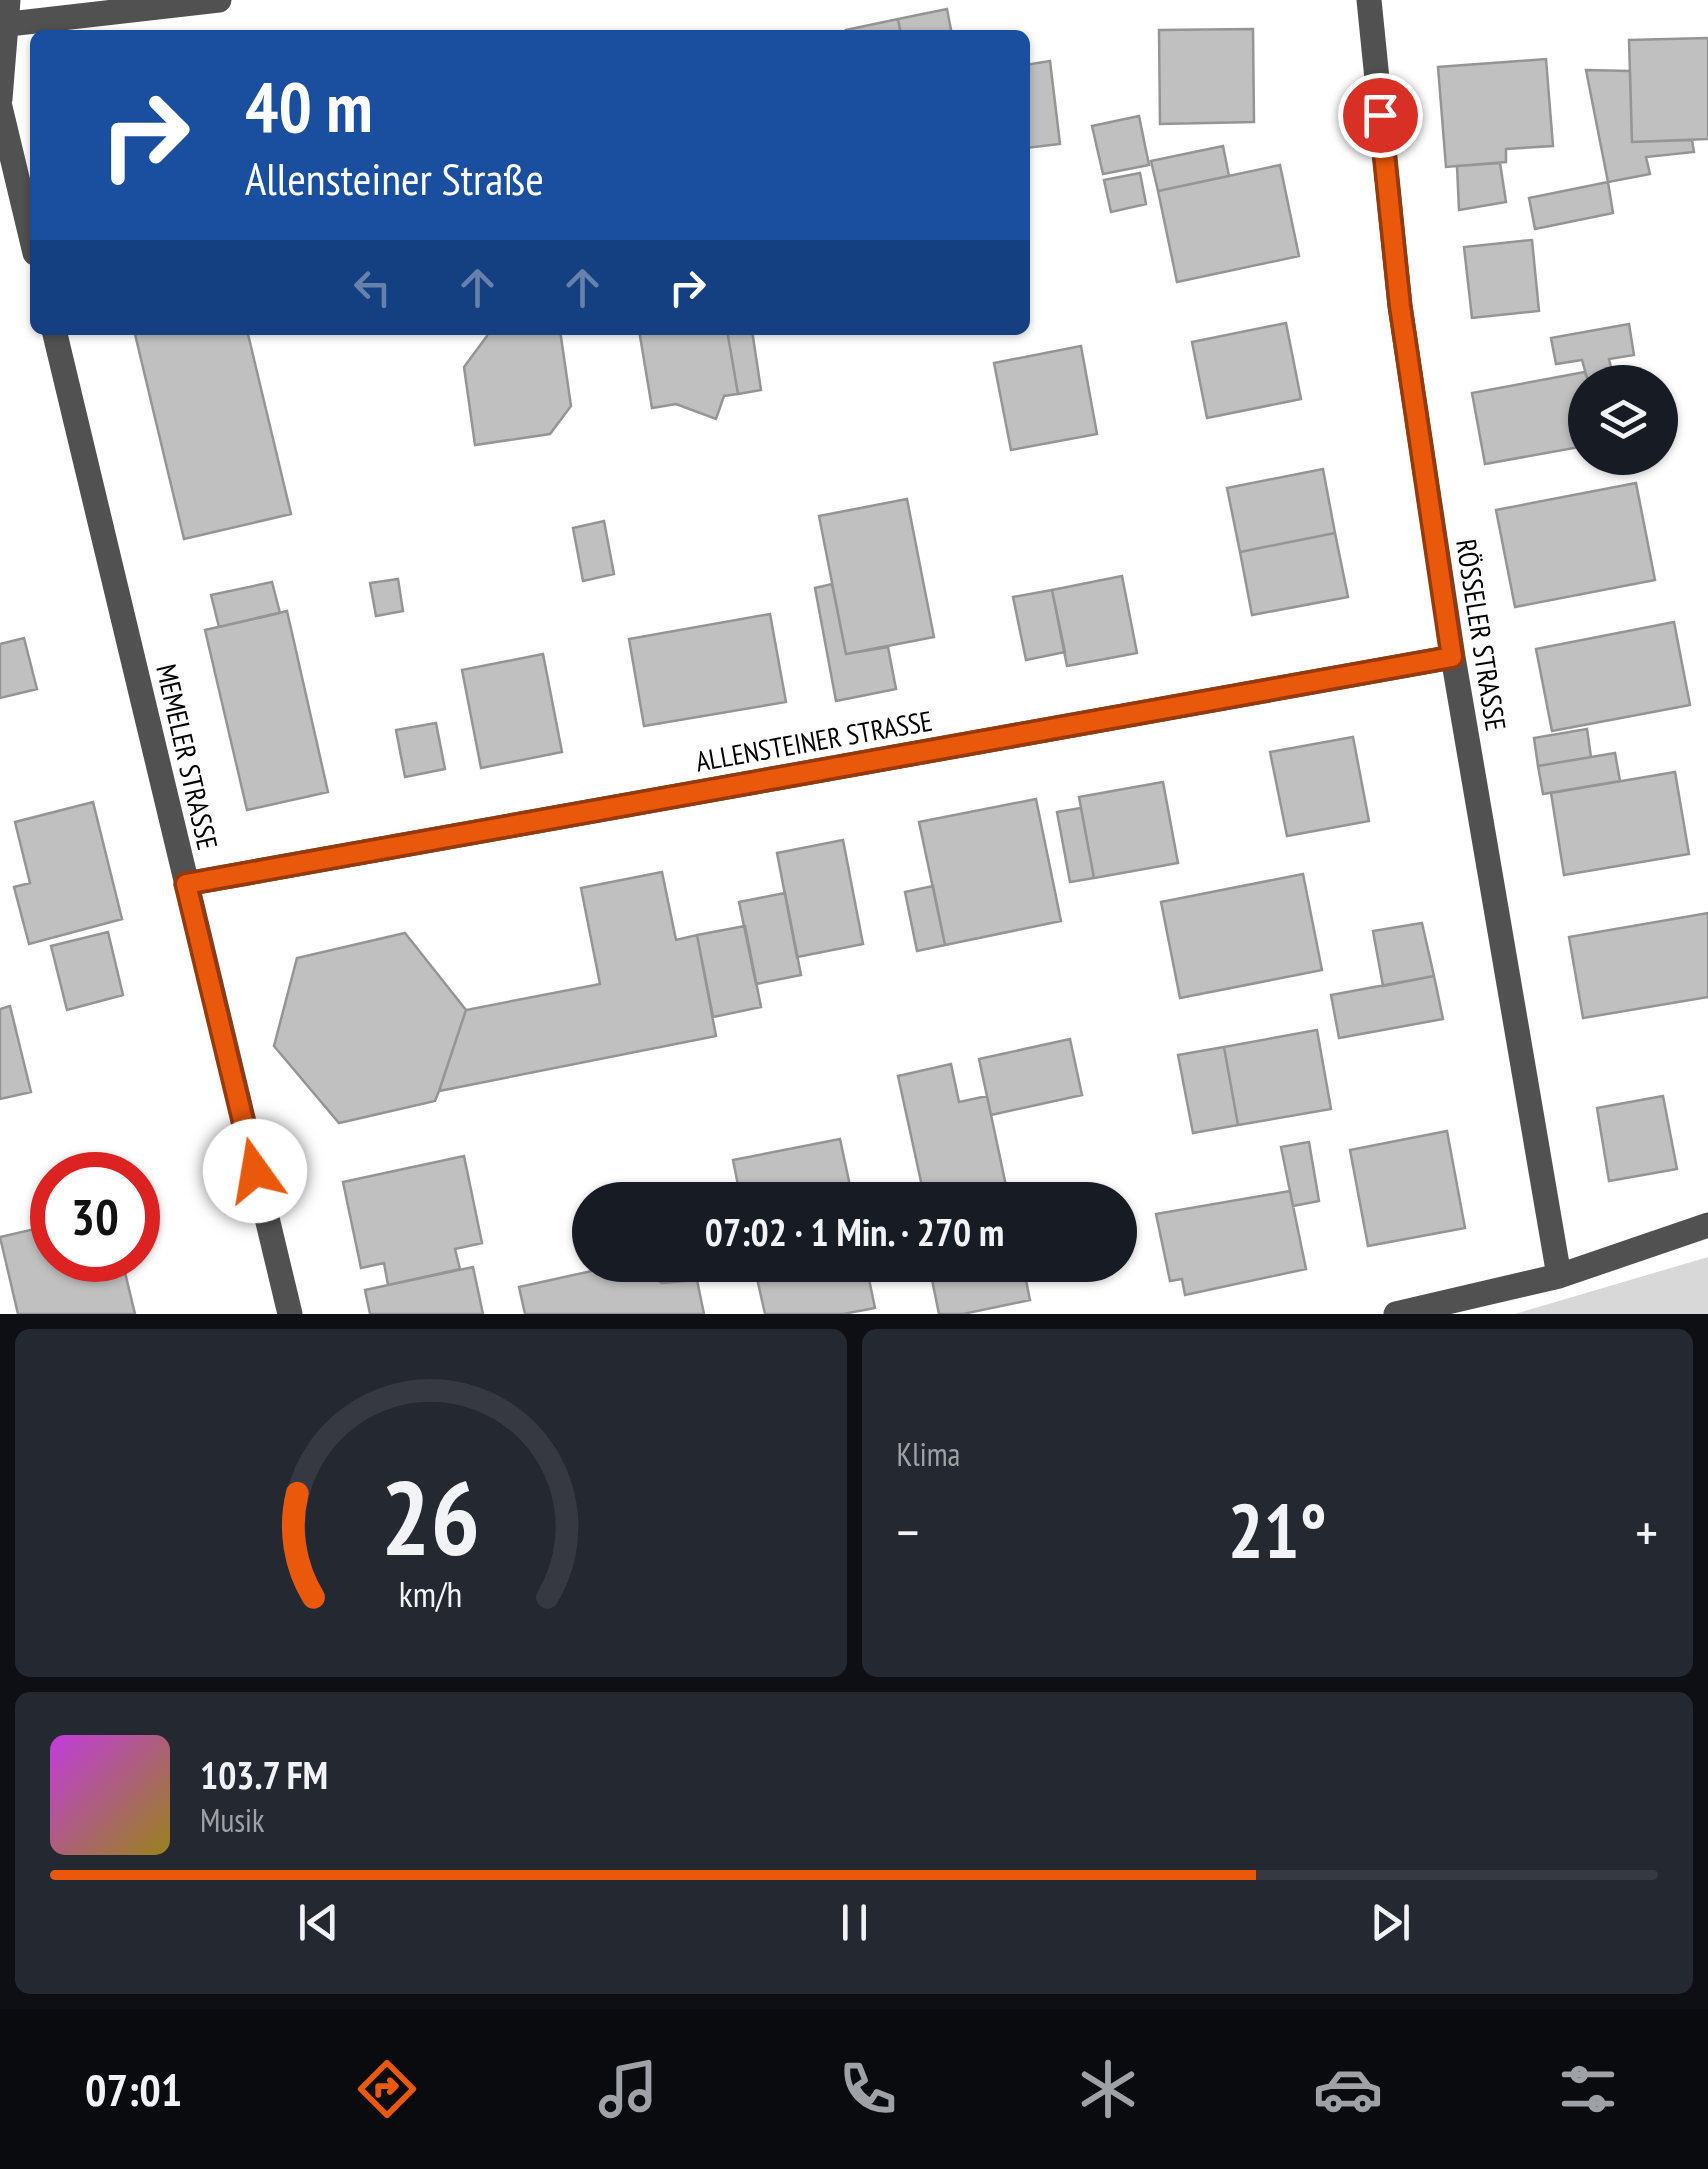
<!DOCTYPE html>
<html lang="de">
<head>
<meta charset="utf-8">
<style>
	:root { --surface:#171b24; --page:#242831; --text:#f1f3f6; --muted:#9ea1a6; --line:#363941; --accent:#ea580c }
	body { margin:0; font-family:"PT Sans Narrow",sans-serif; background:var(--page); color:var(--text); height:100vh; display:flex; flex-direction:column; font-size:38px; white-space:nowrap }
	* { box-sizing:border-box; margin:0 }
	p { font-size:32px; color:var(--muted) }
	.icon { flex:none; width:55px; height:55px; fill:none; stroke:currentColor; stroke-width:2; stroke-linecap:round; stroke-linejoin:round }
	.map { position:relative; height:1314px; overflow:hidden }
	.details { display:flex; flex-direction:column; gap:15px; padding:15px; background:#0d0f14; flex:1 }
	.details>* { flex:none }
	.top-card { position:absolute; left:30px; top:30px; width:1000px; height:305px; border-radius:15px; box-shadow:0 2px 8px #0004; background:#1a4fa0; color:#fff; overflow:hidden }
	.controls { position:absolute; left:1568px; top:365px; display:grid; gap:20px }
	.controls a { display:grid; place-items:center; width:110px; height:110px; border-radius:50%; background:var(--surface); box-shadow:0 2px 8px #0004; font-size:50px }
	.speed { position:absolute; left:30px; top:1152px; display:flex; gap:20px; font-size:50px; font-weight:700; text-align:center }
	.speed>* { display:grid; place-content:center; width:130px; height:130px; border-radius:50%; background:var(--surface); box-shadow:0 2px 8px #0004; line-height:1 }
	.speed .limit { border:15px solid #d22; background:#fff; color:#111 }
	.pin { position:absolute; display:grid; place-items:center; width:85px; height:85px; color:#fff; margin:-42px; border:5px solid #fff; border-radius:50%; box-shadow:0 2px 10px #0007 }
	.me { position:absolute; width:110px; margin:-55px; rotate:347deg; stroke-linejoin:round; filter:drop-shadow(0 0 8px #0008) }
	.turn { display:flex; align-items:center; gap:35px; height:210px; padding:0 50px; font-size:45px }
	.turn .icon { width:130px; height:130px; stroke-width:2.5 }
	.turn b { display:block; font-size:70px; line-height:85px }
	.lanes { display:flex; align-items:center; height:95px; padding:0 50px; background:#0003; justify-content:center; gap:50px; direction:ltr }
	.lanes .off { opacity:.35 }
	.big { font-size:75px; font-weight:800; line-height:1.1 }
	.details .widget { flex:1; display:flex; flex-direction:column; justify-content:center; gap:15px; min-width:0; padding:0 35px; border-radius:15px; background:var(--page) }
	.details .dial { align-items:center; gap:0 }
	.dial svg { height:260px; overflow:visible; fill:none; stroke:var(--line); stroke-width:7; stroke-linecap:round; text-anchor:middle }
	.dial text { fill:var(--text); stroke:none }
	.song { display:flex; align-items:center; gap:30px }
	.cover { width:120px; height:120px; border-radius:15px; background:linear-gradient(135deg,hsl(290 70% 55%),hsl(50 70% 35%)) }
	.played { height:10px; border-radius:5px; background:linear-gradient(90deg,var(--accent) 75%,var(--line) 75%) }
	.keys { display:flex; justify-content:space-around; direction:ltr }
	.heat { display:flex; justify-content:space-between; align-items:center; font-size:55px; direction:ltr }
	.details .tiles { flex:1; display:grid; gap:15px; grid-template-columns:1fr 1fr }
	.widget:last-child { grid-column:span 2 }
	.trip { position:absolute; left:572px; top:1182px; width:565px; height:100px; border-radius:50px; background:var(--surface); box-shadow:0 2px 8px #0004; font-weight:800; line-height:100px; text-align:center }
	.tab-bar { display:flex; height:160px; justify-content:space-around; align-items:center; background:#090b0e; color:var(--muted) }
	.tab-bar .icon { width:70px; height:70px }
	.tab-bar .active { color:var(--accent) }
	.tab-bar b { font-size:45px; color:var(--text) }
	.map>svg:first-child { display:block }
	.green { fill:#d8d8d8 }
	.building { fill:#c0c0c0; stroke:#959595; stroke-width:2.5 }
	.lines { fill:none; stroke-linecap:round; stroke-linejoin:round }
	.minor { stroke:#515151; stroke-width:25 }
	.route-casing { stroke:#983908; stroke-width:25 }
	.route { stroke:#ea580c; stroke-width:18 }
	.labels { text-anchor:middle; stroke-width:8; stroke-linejoin:round; paint-order:stroke }
	.street-label { font-size:28px; fill:#000; stroke:#fff }
</style>
</head>
<body>
<div class="map">
<svg width="1708" height="1314" viewBox="0 0 1708 1314">
	<rect width="100%" height="100%" fill="#fff"/>
	<path class="green" d="M1708,1257v57h-193z"/>
	<path class="building" d="M947,9l5,26h-51l-3,-16z
		M898,19l3,16h-54l-1,-5z
		M1253,29l1,93 -94,2 -1,-94z
		M1708,38v101l-76,3 -3,-102z
		M1546,59l7,87 -47,3v13l-60,5 -8,-100z
		M1050,61l10,83 -35,4v-83z
		M1586,70l44,1 2,71 60,-2 2,12 -48,5 4,17 -42,8z
		M1139,116l10,49 -46,9 -11,-48z
		M1223,146l6,30 -71,15 -7,-30z
		M1500,163l6,39 -47,8 -2,-44z
		M1280,165l19,91 -122,26 -19,-91z
		M1140,173l6,31 -35,8 -7,-32z
		M1608,182l5,31 -78,16 -6,-31z
		M1532,240l7,71 -67,7 -8,-71z
		M1286,323l15,76 -94,19 -15,-76z
		M1629,324l5,31 -25,4 4,17 -25,5 -6,-21 -26,4 -5,-26z
		M134,330h113l44,184 -107,25z
		M487,330h73l11,76 -21,28 -75,11 -11,-78 23,-31z
		M639,330h88l11,64 -14,2 -8,23 -40,-15 -24,4z
		M727,330h25l9,60 -23,4z
		M1081,346l16,88 -86,16 -17,-87z
		M1585,372l3,9 25,-5 1,6h-29v64l-100,18 -13,-71z
		M1323,469l12,64 -95,19 -13,-64z
		M1636,483l19,97 -140,27 -19,-97z
		M907,499l27,138 -88,17 -27,-138z
		M604,521l10,53 -31,7 -10,-53z
		M1335,533l13,64 -96,18 -12,-63z
		M1122,576l15,77 -70,13 -15,-76z
		M398,579l5,32 -27,5 -6,-33z
		M272,582l8,31 -61,14 -8,-32z
		M832,584l14,70 42,-7 8,42 -60,12 -21,-113z
		M1052,590l13,62 -39,8 -13,-63z
		M287,611l41,181 -81,18 -42,-180z
		M770,614l16,88 -142,24 -15,-87z
		M1674,622l16,83 -138,26 -16,-82z
		M24,638l13,51 -37,9v-54z
		M543,654l19,98 -81,16 -19,-98z
		M436,723l9,46 -40,8 -9,-47z
		M1587,729l4,28 -53,9 -4,-28z
		M1353,737l16,84 -82,15 -17,-84z
		M1615,753l5,28 -77,13 -5,-28z
		M1675,772l14,82 -125,21 -13,-82z
		M1163,782l15,81 -84,15 -15,-81z
		M1036,799l25,122 -116,24 -26,-123z
		M93,802l29,117 -93,25 -15,-57 16,-4 -15,-61z
		M1081,808l13,70 -24,4 -13,-70z
		M843,840l20,104 -66,13 -20,-104z
		M662,872l14,68 21,-5 19,101 -277,55 27,-81 134,-26 -19,-96z
		M1303,874l19,96 -142,28 -19,-96z
		M933,886l12,59 -28,6 -12,-59z
		M785,893l16,82 -45,9 -17,-82z
		M1708,913v84l-125,21 -14,-81z
		M1422,923l12,53 -51,10 -10,-55z
		M745,926l16,81 -48,10 -16,-82z
		M108,932l15,63 -56,15 -16,-64z
		M405,933l61,77 -27,81 -4,10 -96,22 -65,-77 23,-88z
		M1434,976l9,43 -104,19 -8,-43z
		M10,1006l21,86 -31,7v-90z
		M1317,1030l14,79 -93,16 -14,-78z
		M1070,1039l12,56 -91,20 -12,-56z
		M1224,1047l14,78 -45,8 -15,-78z
		M951,1064l8,38 28,-6 22,104h-84l-27,-124z
		M1663,1096l14,73 -68,12 -12,-73z
		M1447,1131l18,97 -97,18 -18,-96z
		M840,1139l13,61h-112l-8,-40z
		M1309,1142l10,59 -26,5 -12,-59z
		M464,1156l18,87 -27,6 5,20 -72,16 -4,-22 -23,5 -18,-86z
		M1290,1191l16,78 -121,26 -3,-16 -12,2 -14,-67z
		M52,1225v35h70l13,54h-117l-18,-77z
		M619,1265h12l31,18 35,-3 7,34h-179l-6,-27z
		M754,1265h112l9,43 -32,6h-78z
		M939,1265h84l7,35 -67,14h-24l-9,-44z
		M473,1267l10,47h-113l-5,-24z"/>
	<g class="lines">
		<path class="minor" d="M1369,0l31,306 53,351 106,619
			M0,25l219,-25
			M0,99l8,-99
			M0,107l35,146
			M54,330l236,984
			M186,884l1267,-227
			M1396,1314l163,-38 149,-51"/>
	</g>
	<g class="lines">
		<g class="route-casing">
			<path id="route" d="M255,1171l-69,-287 1266,-227 -52,-351 -20,-191"/>
		</g>
		<use href="#route" class="route"/>
	</g>
	<g class="labels">
		<g class="street-label">
			<text transform="translate(1481 635) rotate(81)" y="10">RÖSSELER STRASSE</text>
			<text transform="translate(814 741) rotate(-10)" y="10">ALLENSTEINER STRASSE</text>
			<text transform="translate(187 757) rotate(77)" y="10">MEMELER STRASSE</text>
		</g>
	</g>
</svg>
<div class="controls">
<a><svg class="icon" aria-label="layers" viewBox="0 0 24 24"><path d="M12 4l9 5-9 5-9-5zM3 14l9 5 9-5"/></svg></a>
</div>
<div class="speed"><div class="limit">30</div></div>
<div class="pin" style="left:1380px;top:115px;background:#d93025"><svg class="icon" aria-label="arrive" viewBox="0 0 24 24"><path d="M6 21V4h12l-3 4 3 4H6"/></svg></div>
<svg class="me" style="left:255px;top:1171px" viewBox="-20 -20 40 40"><circle r="19" fill="#fff"/><path d="M0-13L10 11 0 6-10 11z" fill="#ea580c"/></svg>
<div class="trip">07:02 · 1 Min. · 270 m</div>
<div class="top-card">
<div class="turn"><svg class="icon" aria-label="right" viewBox="0 0 24 24"><path d="M7 20v-9h11M14 6l5 5-5 5"/></svg><div><b>40 m</b>Allensteiner Straße</div></div>
<div class="lanes"><svg class="icon off" aria-label="left" viewBox="0 0 24 24"><path d="M17 20v-9H6M10 6l-5 5 5 5"/></svg><svg class="icon off" aria-label="ahead" viewBox="0 0 24 24"><path d="M12 20V5M6 11l6-6 6 6"/></svg><svg class="icon off" aria-label="ahead" viewBox="0 0 24 24"><path d="M12 20V5M6 11l6-6 6 6"/></svg><svg class="icon" aria-label="right" viewBox="0 0 24 24"><path d="M7 20v-9h11M14 6l5 5-5 5"/></svg></div>
</div>
</div>
<section class="details">
<div class="tiles">
<div class="widget dial"><svg viewBox="0 0 100 80">
<path d="M14 69A42 42 0 1 1 86 69"/>
<path d="M14 69A42 42 0 0 1 9 37" stroke="#ea580c"/>
<text x="50" y="56" font-size="32" font-weight="700">26</text>
<text x="50" y="72" font-size="11">km/h</text>
</svg></div>
<div class="widget"><p>Klima</p>
<div class="heat"><a>−</a><b class="big">21°</b><a>+</a></div>
</div>
<div class="widget">
<div class="song"><i class="cover"></i><div><b>103.7 FM</b><p>Musik</p></div></div>
<div class="played"></div>
<div class="keys"><svg class="icon" aria-label="previous" viewBox="0 0 24 24"><path d="M18 5L8 12l10 7zM5 5v14"/></svg><svg class="icon" aria-label="pause" viewBox="0 0 24 24"><path d="M8 5v14M16 5v14"/></svg><svg class="icon" aria-label="next" viewBox="0 0 24 24"><path d="M6 5l10 7-10 7zM19 5v14"/></svg></div>
</div>
</div>
</section>
<nav class="tab-bar">
<b>07:01</b>
<svg class="icon active" aria-label="directions" viewBox="0 0 24 24"><path d="M12 3l9 9-9 9-9-9zM9 14v-3h6M13 9l2 2-2 2"/></svg>
<svg class="icon" aria-label="music" viewBox="0 0 24 24"><path d="M9 18V5l10-2v13"/><circle cx="6" cy="18" r="3"/><circle cx="16" cy="16" r="3"/></svg>
<svg class="icon" aria-label="phone" viewBox="0 0 24 24"><path d="M5 4h4l2 5-3 2q2 4 5 5l2-3 5 2v4C11 20 4 13 5 4z"/></svg>
<svg class="icon" aria-label="climate" viewBox="0 0 24 24"><path d="M12 3v18M4 7l16 10M4 17L20 7"/></svg>
<svg class="icon" aria-label="car" viewBox="0 0 24 24"><path d="M5 17H2v-5l4-1 3-4h7l3 4 3 1v5h-3M9 17h6M6 11h13"/><circle cx="7" cy="17" r="2"/><circle cx="17" cy="17" r="2"/></svg>
<svg class="icon" aria-label="filters" viewBox="0 0 24 24"><path d="M4 7h16M4 17h16"/><circle cx="9" cy="7" r="2"/><circle cx="15" cy="17" r="2"/></svg>
</nav>
</body>
</html>
